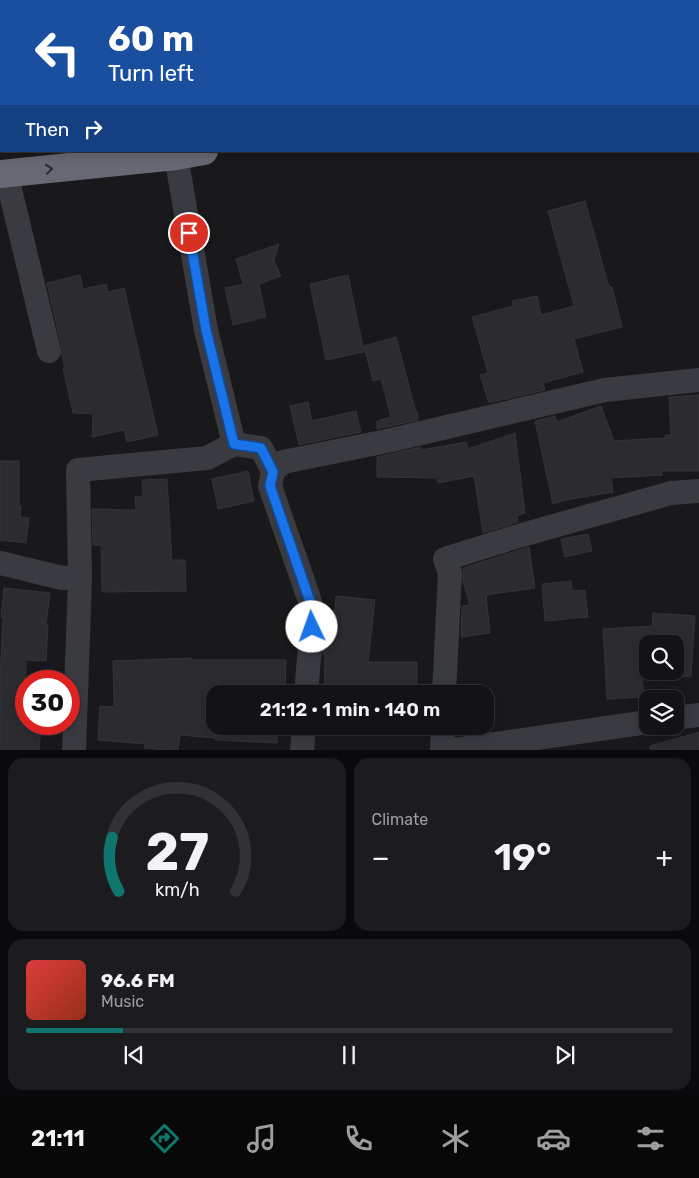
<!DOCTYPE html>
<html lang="en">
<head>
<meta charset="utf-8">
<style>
	:root { --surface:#131315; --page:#1c1c1e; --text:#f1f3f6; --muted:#9d9ea0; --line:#323234; --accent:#0f766e }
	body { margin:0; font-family:Rubik,sans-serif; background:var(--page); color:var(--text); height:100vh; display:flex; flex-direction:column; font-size:19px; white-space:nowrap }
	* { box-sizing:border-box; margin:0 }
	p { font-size:16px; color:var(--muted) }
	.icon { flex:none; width:28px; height:28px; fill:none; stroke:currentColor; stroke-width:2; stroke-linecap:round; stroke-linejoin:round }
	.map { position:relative; height:750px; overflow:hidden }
	.sheet { display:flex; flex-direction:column; gap:8px; padding:8px; background:#0a0a0c; flex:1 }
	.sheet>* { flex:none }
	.hud { position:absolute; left:0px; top:0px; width:700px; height:152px; box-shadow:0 2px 12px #0003,0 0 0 1px var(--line); background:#1a4fa0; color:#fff; overflow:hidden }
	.tools { position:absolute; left:639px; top:635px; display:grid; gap:10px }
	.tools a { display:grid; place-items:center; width:45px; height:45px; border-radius:10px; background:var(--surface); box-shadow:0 2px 12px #0003,0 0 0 1px var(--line); font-size:25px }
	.speed { position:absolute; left:15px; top:670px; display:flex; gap:10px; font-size:25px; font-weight:700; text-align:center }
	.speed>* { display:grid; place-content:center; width:65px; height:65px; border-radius:50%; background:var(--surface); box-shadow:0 2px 12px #0003,0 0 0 1px var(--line); line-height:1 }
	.speed .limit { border:8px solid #d22; background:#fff; color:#111 }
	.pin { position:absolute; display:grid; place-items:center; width:42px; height:42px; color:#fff; margin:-21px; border:2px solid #fff; border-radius:50%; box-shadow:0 1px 5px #0007 }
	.me { position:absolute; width:55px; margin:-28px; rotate:357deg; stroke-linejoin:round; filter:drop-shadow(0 0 4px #0008) }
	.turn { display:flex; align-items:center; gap:18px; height:105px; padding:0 25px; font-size:22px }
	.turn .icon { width:65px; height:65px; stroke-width:2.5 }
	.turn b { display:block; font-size:35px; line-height:42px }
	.then { display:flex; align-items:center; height:48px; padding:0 25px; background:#0003; gap:10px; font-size:19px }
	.big { font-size:38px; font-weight:600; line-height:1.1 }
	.sheet .widget { flex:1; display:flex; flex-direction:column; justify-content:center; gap:8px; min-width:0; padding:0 18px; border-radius:15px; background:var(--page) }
	.sheet .dial { align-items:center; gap:0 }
	.dial svg { height:130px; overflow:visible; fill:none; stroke:var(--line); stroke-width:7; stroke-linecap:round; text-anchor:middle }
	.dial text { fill:var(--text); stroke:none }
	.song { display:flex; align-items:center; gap:15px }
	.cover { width:60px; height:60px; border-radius:8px; background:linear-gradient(135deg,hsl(0 70% 55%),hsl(10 70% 35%)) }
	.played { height:5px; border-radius:2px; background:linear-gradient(90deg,var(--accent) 15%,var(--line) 15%) }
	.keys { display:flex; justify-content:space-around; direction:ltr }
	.heat { display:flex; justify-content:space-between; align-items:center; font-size:28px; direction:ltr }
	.sheet .tiles { flex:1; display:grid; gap:8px; grid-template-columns:1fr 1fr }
	.widget:last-child { grid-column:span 2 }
	.trip { position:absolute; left:206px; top:685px; width:288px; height:50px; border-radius:15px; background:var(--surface); box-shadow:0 2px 12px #0003,0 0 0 1px var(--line); font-weight:600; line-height:50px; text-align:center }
	.tabs { display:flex; height:80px; justify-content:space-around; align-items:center; background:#080808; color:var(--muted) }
	.tabs .icon { width:35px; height:35px }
	.tabs .current { color:var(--accent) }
	.tabs b { font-size:22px; color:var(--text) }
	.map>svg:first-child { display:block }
	.building { fill:#2c2c30; stroke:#333338; fill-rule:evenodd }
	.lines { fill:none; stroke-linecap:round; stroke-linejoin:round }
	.minor { stroke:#3a3b41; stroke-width:24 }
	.highway { stroke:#666973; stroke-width:28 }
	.oneway { stroke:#28292e }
	.route-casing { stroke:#114b97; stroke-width:12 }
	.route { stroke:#1a73e8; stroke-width:9 }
</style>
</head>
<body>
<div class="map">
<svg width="699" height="751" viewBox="0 0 699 751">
	<rect width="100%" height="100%" fill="#19191c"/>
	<path class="building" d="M585,201l24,86h3l10,40 -48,12 9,33 -40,11 2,7 -56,13 -9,-28 8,-2 -16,-56 41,-11 -1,-5 25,-5 4,19 33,-9 -26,-95z
		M279,244l-5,17 7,15 -22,8 7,33 -33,8 -8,-37 18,-4 -7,-25z
		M80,275l3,14 23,-5 2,8 16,-4 34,147 -31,7 -3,-12 -32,7 1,-23 -20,-1 -10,-45h2l-3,-13v-7l-15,-65z
		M348,275l16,77 -38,8 -16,-76z
		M396,337l20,75 1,-1 1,9 -41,9v-8l14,-4 -10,-38 -8,2 -9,-35z
		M699,395v76h-37v4l-51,3 2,14 -48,8 -12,4 -18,-83 20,-5 2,6 44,-16 13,35 51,-3v-3h6l-2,-38z
		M308,402l4,19 44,-10 5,21 -62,13 -9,-39z
		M515,433l10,80 -8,3 1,6 -35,11 -9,-57 -36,7 -1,-5 -60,-1v-20l44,-10v3l45,-8 2,7z
		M0,461h19v45h2l-1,11 9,1 -3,25 -26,-3z
		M248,471l6,30 -36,8 -6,-30z
		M167,479l5,81h13l1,31 -84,1 -1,-47h-8l-1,-36 44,1 -1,-13h8l-1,-17z
		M588,534l4,17 -27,6 -4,-18z
		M529,547l6,41 -49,7 4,38 -29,4 1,-31 8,-1 -7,-23v-14z
		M571,581l1,10 13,-1 3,27 -43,4 -3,-37z
		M4,588l46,5 -4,32h2l-2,36 -20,-1v64l15,1 -2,26h-39v-71l3,-63h-2z
		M336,596l39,4 -7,62h49v32h-93l1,-39h-2l2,-18 7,1z
		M653,613l42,3 -4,61 -49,-3 2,23 -37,2 -4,-70 49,-3zM648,644h27v27h-27z
		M192,658v2h94l-1,34h-70v44l-35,-3 -2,16 -34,-3 1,-4 -47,-4 2,-34 14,1 -1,-46z
		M216,726h62l-1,17 -62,-3z
		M699,732v19h-48l-1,-5z"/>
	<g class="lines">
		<path class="minor" d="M441,0v1
			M176,156l30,174 28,114 27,4 12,23
			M6,173l43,178
			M0,563l62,15h18
			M306,694l7,-84 -43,-124 3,-15 10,-9 104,-21 218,-51 94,-10
			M444,694l6,-121 -5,-14 70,-22 156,-44 28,-2
			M675,718l24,-3
			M74,751l6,-173 -2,-108 129,-12 27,-14
			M302,751l2,-25
			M442,751l1,-25
			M447,751l201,-29"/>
		<path class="highway" d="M502,1l7,-1
			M0,71h1
			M0,174l176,-18 28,-5"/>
	</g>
	<defs><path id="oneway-chevron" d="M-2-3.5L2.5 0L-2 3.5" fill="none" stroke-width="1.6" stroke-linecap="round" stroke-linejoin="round" transform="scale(1.25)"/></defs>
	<use class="oneway" href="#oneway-chevron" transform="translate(49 169) rotate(-6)"/>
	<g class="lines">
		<g class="route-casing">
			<path id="route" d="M189,233l17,97 28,114 27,4 12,24 -3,14 43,124 -1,17"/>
		</g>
		<use href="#route" class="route"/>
	</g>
</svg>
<div class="tools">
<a><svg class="icon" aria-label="search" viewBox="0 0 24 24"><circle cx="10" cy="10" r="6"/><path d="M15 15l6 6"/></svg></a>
<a><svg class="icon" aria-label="layers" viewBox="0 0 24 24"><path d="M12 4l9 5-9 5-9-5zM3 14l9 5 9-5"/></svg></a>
</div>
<div class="speed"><div class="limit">30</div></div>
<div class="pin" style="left:189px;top:233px;background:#d93025"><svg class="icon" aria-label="arrive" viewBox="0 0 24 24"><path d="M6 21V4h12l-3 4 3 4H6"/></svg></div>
<svg class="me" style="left:312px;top:627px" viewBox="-20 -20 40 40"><circle r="19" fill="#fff"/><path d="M0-13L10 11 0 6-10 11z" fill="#1a73e8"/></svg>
<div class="trip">21:12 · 1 min · 140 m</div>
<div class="hud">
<div class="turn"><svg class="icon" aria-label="left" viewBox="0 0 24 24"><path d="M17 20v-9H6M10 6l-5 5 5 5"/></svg><div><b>60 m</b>Turn left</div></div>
<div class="then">Then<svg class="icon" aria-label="right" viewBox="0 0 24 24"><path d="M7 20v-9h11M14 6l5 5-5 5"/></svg></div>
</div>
</div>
<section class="sheet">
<div class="tiles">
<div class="widget dial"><svg viewBox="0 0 100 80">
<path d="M14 69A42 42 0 1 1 86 69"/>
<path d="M14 69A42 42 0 0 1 10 36" stroke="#0f766e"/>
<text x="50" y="56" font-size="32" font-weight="700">27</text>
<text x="50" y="72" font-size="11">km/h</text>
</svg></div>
<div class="widget"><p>Climate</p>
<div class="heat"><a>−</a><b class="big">19°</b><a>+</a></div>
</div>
<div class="widget">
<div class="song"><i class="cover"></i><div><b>96.6 FM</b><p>Music</p></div></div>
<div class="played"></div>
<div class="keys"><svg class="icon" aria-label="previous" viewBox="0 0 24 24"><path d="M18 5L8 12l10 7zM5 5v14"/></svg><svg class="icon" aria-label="pause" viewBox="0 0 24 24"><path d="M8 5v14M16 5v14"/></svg><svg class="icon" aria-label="next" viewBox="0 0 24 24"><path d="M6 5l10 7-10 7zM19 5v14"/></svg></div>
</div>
</div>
</section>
<nav class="tabs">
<b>21:11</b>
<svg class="icon current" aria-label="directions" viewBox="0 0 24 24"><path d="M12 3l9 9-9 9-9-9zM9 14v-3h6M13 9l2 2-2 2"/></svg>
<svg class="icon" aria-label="music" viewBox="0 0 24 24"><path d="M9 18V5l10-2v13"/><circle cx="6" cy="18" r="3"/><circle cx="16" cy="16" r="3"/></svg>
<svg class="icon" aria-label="phone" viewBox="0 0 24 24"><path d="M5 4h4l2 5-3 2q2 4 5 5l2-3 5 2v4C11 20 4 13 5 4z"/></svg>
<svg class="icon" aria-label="climate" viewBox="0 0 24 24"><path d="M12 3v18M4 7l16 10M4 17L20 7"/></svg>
<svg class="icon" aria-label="car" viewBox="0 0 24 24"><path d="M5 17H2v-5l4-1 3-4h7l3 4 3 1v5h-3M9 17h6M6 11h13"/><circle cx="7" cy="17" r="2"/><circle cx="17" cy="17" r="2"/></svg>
<svg class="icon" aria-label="filters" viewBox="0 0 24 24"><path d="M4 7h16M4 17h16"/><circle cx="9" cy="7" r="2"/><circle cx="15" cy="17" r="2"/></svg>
</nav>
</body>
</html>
